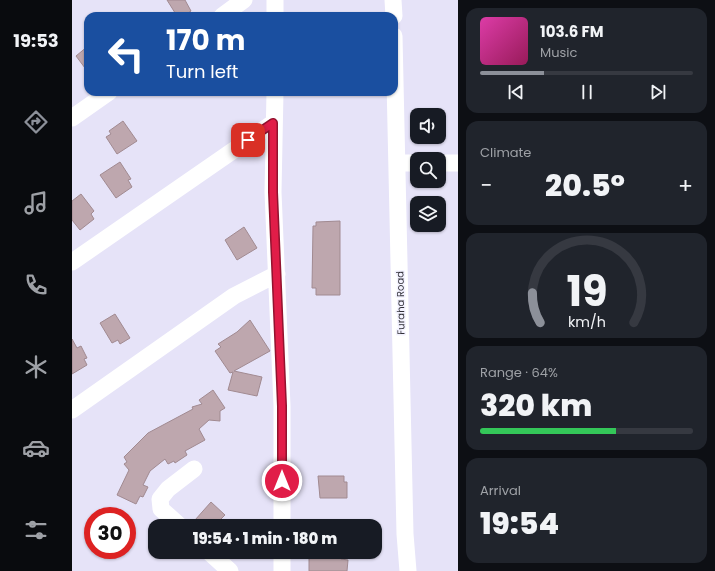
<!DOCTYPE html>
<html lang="en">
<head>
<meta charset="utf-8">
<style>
	:root { --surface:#171b24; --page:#20242c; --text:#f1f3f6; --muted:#9ea1a6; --line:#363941; --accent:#8c9099 }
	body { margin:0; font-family:Poppins,sans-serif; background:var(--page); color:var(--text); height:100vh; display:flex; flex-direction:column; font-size:15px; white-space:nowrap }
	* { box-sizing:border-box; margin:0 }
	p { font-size:13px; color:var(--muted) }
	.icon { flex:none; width:22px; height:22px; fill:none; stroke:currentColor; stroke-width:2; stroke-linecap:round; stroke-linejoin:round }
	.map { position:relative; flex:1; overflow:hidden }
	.sheet { display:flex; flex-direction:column; gap:8px; padding:8px; background:#0d0f14; width:257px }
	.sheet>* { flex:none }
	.banner { position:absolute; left:12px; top:12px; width:314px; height:84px; border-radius:12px; box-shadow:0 1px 3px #0004; background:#1a4fa0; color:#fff; overflow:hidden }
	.controls { position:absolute; left:338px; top:108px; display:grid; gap:8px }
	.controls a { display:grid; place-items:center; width:36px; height:36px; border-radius:8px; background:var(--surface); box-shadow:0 1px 3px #0004; font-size:20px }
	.speed { position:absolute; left:12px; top:507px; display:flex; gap:8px; font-size:20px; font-weight:700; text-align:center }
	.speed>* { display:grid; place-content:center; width:52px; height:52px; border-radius:50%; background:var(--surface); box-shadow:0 1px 3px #0004; line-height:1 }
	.speed .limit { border:6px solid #d22; background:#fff; color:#111 }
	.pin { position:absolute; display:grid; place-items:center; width:34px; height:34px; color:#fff; margin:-17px; border-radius:8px; box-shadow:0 2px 6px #0006 }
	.me { position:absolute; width:44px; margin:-22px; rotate:0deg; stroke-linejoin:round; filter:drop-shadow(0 0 3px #0008) }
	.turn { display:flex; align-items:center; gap:14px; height:84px; padding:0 16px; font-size:18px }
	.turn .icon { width:52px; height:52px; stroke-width:2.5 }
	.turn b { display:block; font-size:28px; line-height:34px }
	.big { font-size:30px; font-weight:800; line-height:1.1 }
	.sheet .widget { flex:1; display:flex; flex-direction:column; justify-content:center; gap:6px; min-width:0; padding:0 14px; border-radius:12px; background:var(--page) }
	.sheet .dial { align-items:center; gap:0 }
	.dial svg { height:104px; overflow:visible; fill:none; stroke:var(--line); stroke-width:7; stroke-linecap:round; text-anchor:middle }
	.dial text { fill:var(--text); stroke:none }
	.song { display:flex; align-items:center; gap:12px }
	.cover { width:48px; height:48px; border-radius:6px; background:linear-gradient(135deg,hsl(320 70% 55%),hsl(330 70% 35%)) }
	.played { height:4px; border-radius:2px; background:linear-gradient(90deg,var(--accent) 30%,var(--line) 30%) }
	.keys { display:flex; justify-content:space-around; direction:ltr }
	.heat { display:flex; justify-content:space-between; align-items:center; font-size:22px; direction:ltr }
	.charge { height:6px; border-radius:3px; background:linear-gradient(90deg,#34c759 64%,var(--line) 0) }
	.trip { position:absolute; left:76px; top:519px; width:234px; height:40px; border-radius:12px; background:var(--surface); box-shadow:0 1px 3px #0004; font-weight:800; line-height:40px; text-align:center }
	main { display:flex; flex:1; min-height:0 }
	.dock { display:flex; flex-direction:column; width:72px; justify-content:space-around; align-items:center; background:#090b0e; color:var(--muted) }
	.dock .icon { width:28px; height:28px }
	.dock .current { color:var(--accent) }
	.dock b { font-size:18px; color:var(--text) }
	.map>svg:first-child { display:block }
	.building { fill:#bea7ae; stroke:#a18a91 }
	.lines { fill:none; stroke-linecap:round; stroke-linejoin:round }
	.minor { stroke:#fff; stroke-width:17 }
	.route-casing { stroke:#92132f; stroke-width:10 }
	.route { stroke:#e11d48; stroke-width:7 }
	.labels { text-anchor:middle; stroke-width:3; stroke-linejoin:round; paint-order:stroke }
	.street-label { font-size:10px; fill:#323139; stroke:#f3f2ff }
</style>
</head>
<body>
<main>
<nav class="dock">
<b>19:53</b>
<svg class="icon current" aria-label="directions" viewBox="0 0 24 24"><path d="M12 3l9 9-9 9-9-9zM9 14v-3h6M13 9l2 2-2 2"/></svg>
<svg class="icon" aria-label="music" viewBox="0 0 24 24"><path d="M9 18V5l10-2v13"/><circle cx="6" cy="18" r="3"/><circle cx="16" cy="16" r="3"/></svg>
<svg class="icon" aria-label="phone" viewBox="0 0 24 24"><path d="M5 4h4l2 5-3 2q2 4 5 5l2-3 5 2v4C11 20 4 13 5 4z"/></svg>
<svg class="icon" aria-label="climate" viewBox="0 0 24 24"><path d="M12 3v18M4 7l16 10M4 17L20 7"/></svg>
<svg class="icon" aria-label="car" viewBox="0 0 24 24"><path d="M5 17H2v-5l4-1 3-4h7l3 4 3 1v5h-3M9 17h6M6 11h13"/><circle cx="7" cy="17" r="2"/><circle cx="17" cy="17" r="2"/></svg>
<svg class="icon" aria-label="filters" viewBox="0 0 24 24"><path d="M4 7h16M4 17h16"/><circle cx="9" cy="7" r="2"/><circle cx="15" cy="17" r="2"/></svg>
</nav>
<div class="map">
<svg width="386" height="571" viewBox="0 0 386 571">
	<rect width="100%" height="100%" fill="#e6e3f8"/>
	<path class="building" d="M95,0h18l6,11 -8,5h-6z
		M16,46v26l-12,-16z
		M51,121l14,20 -20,13 -11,-17 5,-3 -2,-3z
		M48,162l11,17 -3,1 4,7 -16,11 -16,-23z
		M9,194l13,17 -3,3 3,5 -14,11 -8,-10v-19z
		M268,221v74h-24v-7h-4l1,-62h3v-4z
		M172,227l13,21 -20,12 -12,-20z
		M43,314l15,24 -10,6 -2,-4 -6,3 -12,-20z
		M178,320l20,31 -36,20 28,6 -5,19 -29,-6 5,-18 -3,1 -15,-22 6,-4 -3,-3 19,-12z
		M0,339l5,9 4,-2 6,12 -3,1 3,6 -15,9z
		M141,390l12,18 -5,3v10l-11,-1 -10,9 6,11 -20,11 2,4 -12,8 -1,-2 -6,3 -3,-5 -15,12 -7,14 5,2 -5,10 -3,-1 -4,8 -19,-9 12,-25 -5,-6 3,-2 -3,-5 24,-24 45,-24 -1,-2 10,-3 -3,-4z
		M246,476h26v6h3v16h-27z
		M139,502l14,13 -4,4 8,7h-28l-6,-6z
		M237,552h32v7l7,1 -1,11h-38z"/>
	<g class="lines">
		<path class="minor" d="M203,0v16
			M321,0l1,16
			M150,16l22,-16
			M322,36l11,498 3,37
			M203,92l-2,100 9,214v120
			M0,118l37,-26
			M325,163h20
			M367,163h19
			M0,262l201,-139
			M0,410l162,-114 43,-22
			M108,526l-19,-17 -1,-10 8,-10 26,-20
			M137,552l21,19
			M210,571v-19"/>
	</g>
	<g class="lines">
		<g class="route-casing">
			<path id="route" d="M176,140l25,-17v69l9,214v75"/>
		</g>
		<use href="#route" class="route"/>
	</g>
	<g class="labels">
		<g class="street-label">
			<text transform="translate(328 303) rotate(-91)" y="4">Furaha Road</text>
		</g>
	</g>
</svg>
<div class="controls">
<a><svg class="icon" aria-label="sound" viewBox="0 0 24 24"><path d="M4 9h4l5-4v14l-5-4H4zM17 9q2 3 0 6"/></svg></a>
<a><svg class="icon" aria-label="search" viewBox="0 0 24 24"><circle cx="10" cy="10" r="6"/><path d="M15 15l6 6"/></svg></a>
<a><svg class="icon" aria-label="layers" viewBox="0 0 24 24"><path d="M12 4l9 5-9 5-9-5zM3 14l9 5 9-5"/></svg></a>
</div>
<div class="speed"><div class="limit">30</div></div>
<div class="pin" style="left:176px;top:140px;background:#d93025"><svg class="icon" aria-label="arrive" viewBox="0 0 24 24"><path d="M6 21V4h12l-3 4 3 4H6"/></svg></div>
<svg class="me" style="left:210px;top:481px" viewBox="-20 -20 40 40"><circle r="17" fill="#e11d48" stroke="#fff" stroke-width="3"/><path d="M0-11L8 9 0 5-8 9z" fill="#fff"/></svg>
<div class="trip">19:54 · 1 min · 180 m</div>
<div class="banner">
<div class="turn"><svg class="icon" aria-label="left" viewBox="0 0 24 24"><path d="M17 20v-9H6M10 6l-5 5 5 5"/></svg><div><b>170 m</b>Turn left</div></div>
</div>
</div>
<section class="sheet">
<div class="widget">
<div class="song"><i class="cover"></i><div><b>103.6 FM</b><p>Music</p></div></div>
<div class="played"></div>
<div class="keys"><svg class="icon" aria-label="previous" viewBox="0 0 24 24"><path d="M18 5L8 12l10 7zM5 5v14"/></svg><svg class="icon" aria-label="pause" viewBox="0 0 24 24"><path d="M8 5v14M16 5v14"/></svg><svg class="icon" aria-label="next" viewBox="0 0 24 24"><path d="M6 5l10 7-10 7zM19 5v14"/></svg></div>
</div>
<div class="widget"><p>Climate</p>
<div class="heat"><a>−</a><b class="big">20.5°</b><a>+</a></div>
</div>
<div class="widget dial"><svg viewBox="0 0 100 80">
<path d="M14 69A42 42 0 1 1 86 69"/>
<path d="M14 69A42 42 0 0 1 8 46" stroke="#8c9099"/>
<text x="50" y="56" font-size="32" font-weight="700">19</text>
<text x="50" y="72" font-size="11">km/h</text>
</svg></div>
<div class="widget"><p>Range · 64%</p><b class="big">320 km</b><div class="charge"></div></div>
<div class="widget"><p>Arrival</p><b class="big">19:54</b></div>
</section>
</main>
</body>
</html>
